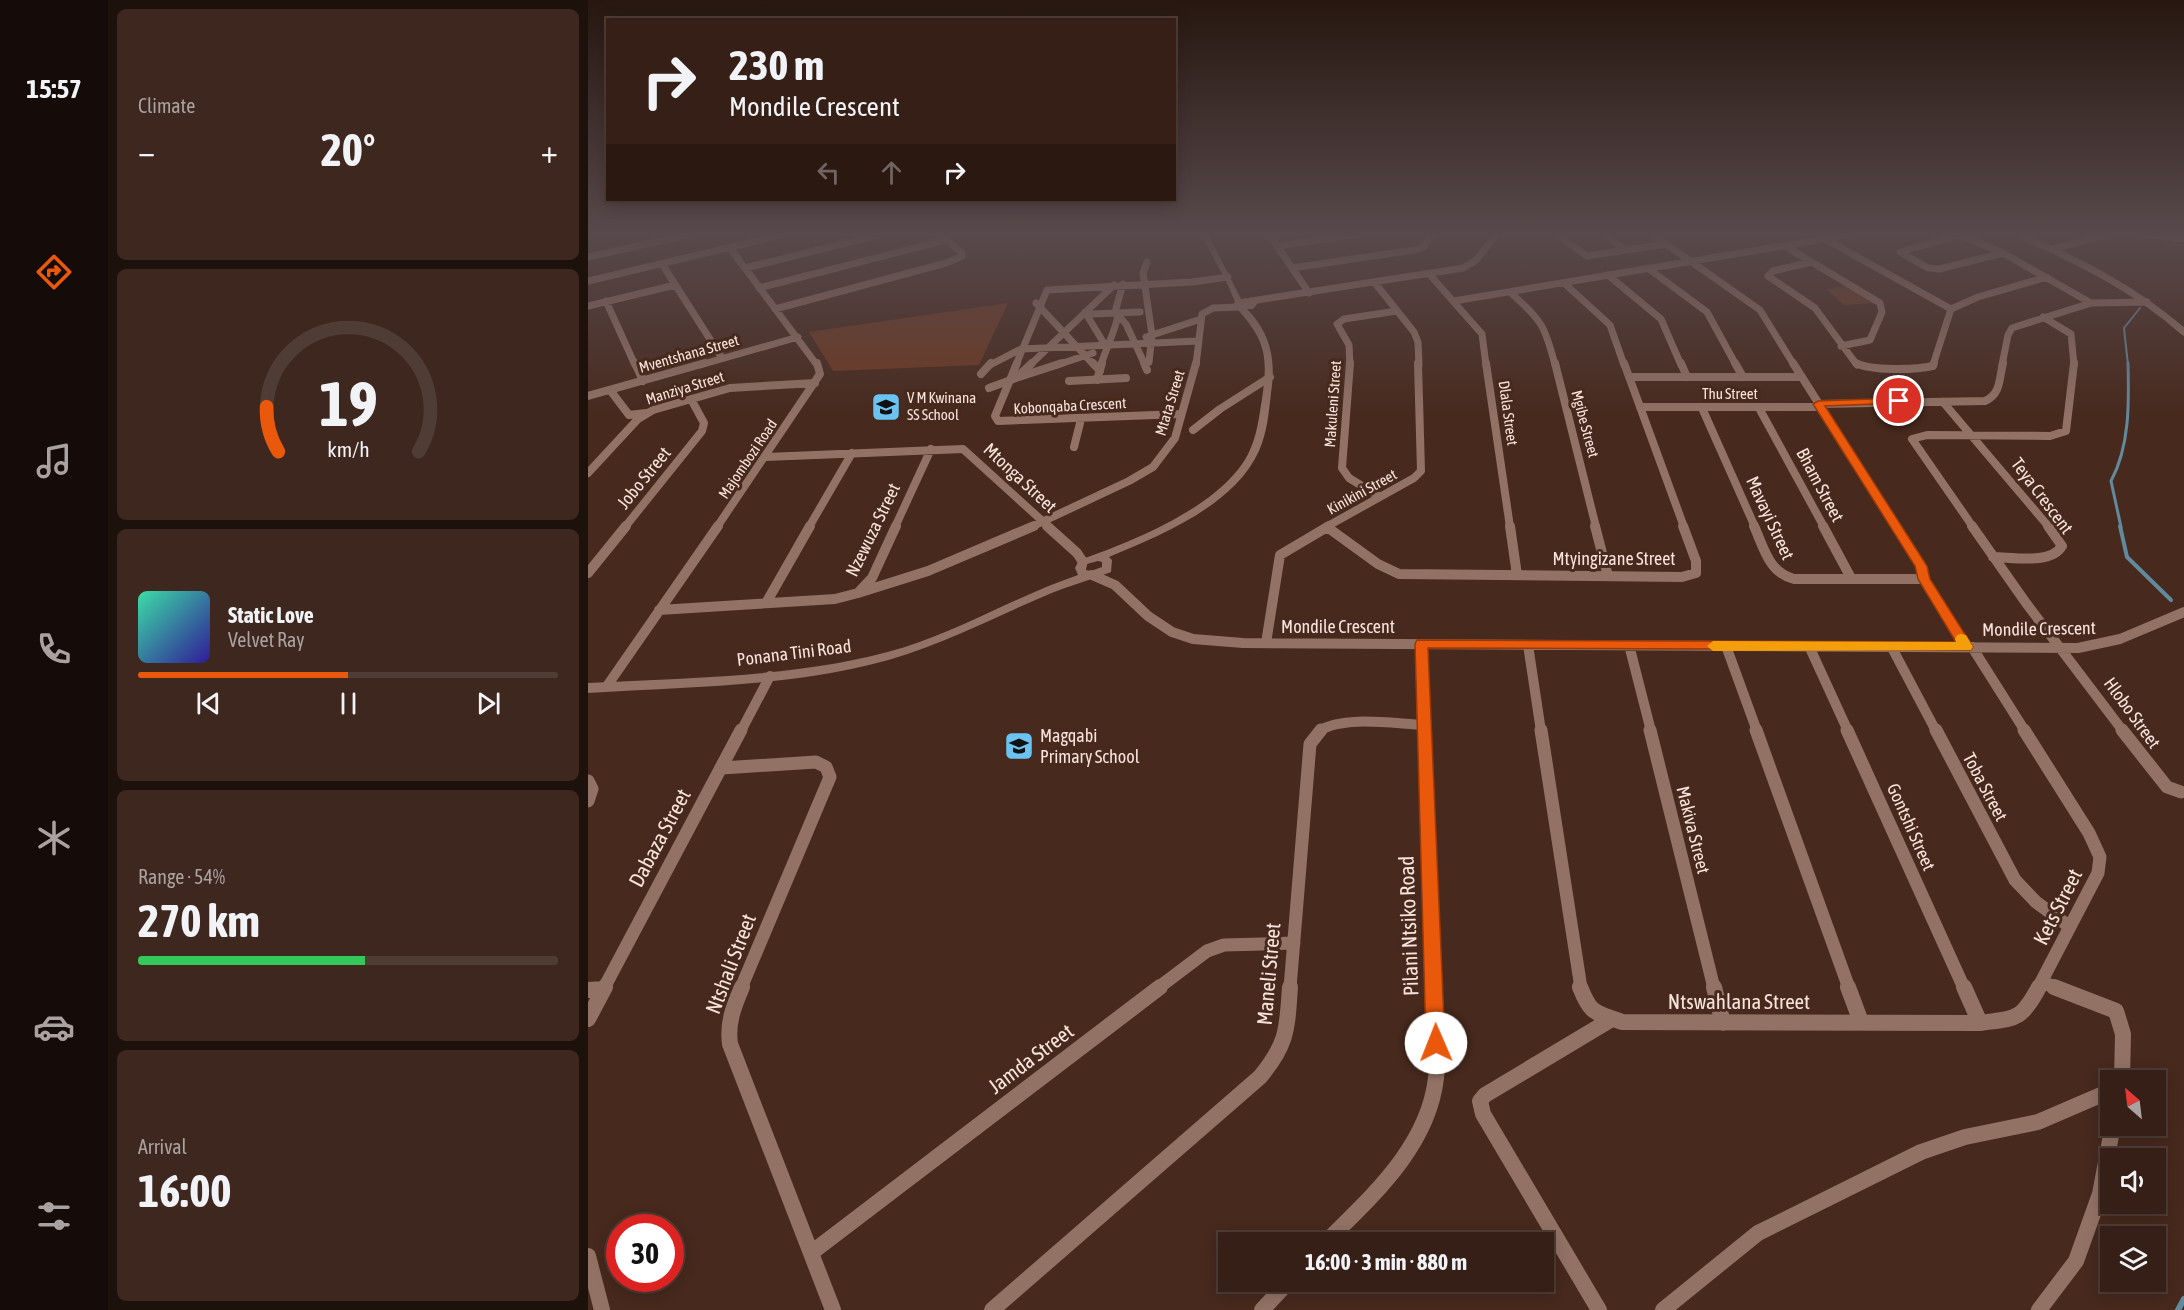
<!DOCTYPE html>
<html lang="en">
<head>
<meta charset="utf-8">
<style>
	:root { --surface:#351f16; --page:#3d271f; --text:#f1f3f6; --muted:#aaa2a1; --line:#4f3d35; --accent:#ea580c }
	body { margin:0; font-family:"Asap Condensed",sans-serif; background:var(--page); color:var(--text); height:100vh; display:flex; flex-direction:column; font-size:22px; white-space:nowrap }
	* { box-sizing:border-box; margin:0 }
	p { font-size:20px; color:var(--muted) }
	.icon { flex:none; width:33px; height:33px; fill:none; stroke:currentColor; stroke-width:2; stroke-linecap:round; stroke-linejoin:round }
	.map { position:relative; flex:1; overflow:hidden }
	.side { display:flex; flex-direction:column; gap:9px; padding:9px; background:#1d110c; width:480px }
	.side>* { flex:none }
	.hud { position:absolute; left:18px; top:18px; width:570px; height:183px; border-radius:0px; box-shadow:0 3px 15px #0003,0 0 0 2px var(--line); background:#351f16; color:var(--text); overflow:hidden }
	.needle { width:39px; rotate:332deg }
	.buttons { position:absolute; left:1512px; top:1070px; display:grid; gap:12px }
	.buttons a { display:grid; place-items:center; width:66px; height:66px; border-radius:0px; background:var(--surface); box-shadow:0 3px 15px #0003,0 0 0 2px var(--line); font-size:30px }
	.speed { position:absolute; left:18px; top:1214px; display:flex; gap:12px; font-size:30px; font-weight:700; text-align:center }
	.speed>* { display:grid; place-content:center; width:78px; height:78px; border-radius:50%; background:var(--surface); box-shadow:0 3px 15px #0003,0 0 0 2px var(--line); line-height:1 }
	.speed .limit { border:9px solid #d22; background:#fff; color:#111 }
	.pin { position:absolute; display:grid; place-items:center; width:51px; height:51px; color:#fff; margin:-26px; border:3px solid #fff; border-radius:50%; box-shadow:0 2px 6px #0007 }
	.me { position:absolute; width:66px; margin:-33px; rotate:359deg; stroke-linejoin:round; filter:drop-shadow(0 0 4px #0008) }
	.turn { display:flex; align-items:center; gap:21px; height:126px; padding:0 24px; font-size:27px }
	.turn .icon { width:78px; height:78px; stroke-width:2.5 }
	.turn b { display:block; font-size:42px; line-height:51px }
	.lanes { display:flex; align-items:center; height:57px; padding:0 24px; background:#0003; justify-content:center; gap:30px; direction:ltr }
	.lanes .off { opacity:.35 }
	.big { font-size:45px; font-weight:700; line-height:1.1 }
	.side .card { flex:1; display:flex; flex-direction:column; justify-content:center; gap:9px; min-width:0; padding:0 21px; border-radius:9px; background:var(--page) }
	.side .dial { align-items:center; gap:0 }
	.dial svg { height:156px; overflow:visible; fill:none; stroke:var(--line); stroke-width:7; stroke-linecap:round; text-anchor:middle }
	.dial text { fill:var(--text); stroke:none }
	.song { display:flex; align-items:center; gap:18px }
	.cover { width:72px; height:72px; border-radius:9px; background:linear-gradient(135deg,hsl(160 70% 55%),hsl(250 70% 35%)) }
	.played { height:6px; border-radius:3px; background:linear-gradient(90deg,var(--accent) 50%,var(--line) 50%) }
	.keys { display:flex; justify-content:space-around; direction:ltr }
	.heat { display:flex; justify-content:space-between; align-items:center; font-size:33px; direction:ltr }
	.charge { height:9px; border-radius:4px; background:linear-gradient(90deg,#34c759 54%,var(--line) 0) }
	.trip { position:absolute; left:630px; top:1232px; width:336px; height:60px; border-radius:0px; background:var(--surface); box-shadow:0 3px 15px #0003,0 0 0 2px var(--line); font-weight:700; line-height:60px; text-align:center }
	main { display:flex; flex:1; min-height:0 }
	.dock { display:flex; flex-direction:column; width:108px; justify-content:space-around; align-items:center; background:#150c09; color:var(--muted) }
	.dock .icon { width:42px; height:42px }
	.dock .on { color:var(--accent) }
	.dock b { font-size:27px; color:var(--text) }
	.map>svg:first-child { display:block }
	.green { fill:#6c3821 }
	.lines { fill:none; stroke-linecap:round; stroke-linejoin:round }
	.stream-far3 { stroke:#628a9d; stroke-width:2 }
	.stream-far2 { stroke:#628a9d; stroke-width:3 }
	.stream-far1 { stroke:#628a9d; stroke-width:4 }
	.stream { stroke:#628a9d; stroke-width:6 }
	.minor-far4 { stroke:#927265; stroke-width:7 }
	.minor-far3 { stroke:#927265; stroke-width:8 }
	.minor-far2 { stroke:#927265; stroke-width:10 }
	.minor-far1 { stroke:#927265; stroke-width:13 }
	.minor { stroke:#927265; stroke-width:16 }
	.tertiary { fill:#927265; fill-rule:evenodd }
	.route { fill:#ea580c; stroke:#983908; stroke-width:1.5 }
	.slow { fill:#f59e0b }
	.labels { text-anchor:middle; stroke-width:6; stroke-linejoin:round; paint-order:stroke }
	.far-street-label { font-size:15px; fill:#f8e4dc; stroke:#47291d }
	.far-poi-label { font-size:15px; fill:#f8e4dc; stroke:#47291d; text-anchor:start }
	.street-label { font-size:18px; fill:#f8e4dc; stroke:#47291d }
	.poi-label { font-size:18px; fill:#f8e4dc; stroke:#47291d; text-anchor:start }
	.near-street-label { font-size:21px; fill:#f8e4dc; stroke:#47291d }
</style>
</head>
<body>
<main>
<nav class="dock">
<b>15:57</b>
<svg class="icon on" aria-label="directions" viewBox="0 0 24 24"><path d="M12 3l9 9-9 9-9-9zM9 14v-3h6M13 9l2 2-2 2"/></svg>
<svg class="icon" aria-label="music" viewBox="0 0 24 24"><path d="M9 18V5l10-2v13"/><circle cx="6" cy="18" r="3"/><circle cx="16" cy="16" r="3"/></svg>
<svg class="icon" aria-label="phone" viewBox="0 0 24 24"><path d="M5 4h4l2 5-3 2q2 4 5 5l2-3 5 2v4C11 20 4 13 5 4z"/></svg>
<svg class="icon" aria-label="climate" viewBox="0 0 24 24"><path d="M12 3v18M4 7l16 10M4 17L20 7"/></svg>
<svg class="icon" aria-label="car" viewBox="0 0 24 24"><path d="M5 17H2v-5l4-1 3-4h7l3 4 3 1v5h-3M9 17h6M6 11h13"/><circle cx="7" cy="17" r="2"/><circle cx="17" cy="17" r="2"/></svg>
<svg class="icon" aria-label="filters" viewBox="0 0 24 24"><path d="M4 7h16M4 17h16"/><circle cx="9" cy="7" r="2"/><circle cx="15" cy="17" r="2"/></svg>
</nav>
<section class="side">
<div class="card"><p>Climate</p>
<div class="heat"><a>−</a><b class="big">20°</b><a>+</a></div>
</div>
<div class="card dial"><svg viewBox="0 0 100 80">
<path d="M14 69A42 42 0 1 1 86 69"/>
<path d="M14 69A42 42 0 0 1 8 46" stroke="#ea580c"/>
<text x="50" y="56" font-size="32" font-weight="700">19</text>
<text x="50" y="72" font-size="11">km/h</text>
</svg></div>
<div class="card">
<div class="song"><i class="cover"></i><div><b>Static Love</b><p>Velvet Ray</p></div></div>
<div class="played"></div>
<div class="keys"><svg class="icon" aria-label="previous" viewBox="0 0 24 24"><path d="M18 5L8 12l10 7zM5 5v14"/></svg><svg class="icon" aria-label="pause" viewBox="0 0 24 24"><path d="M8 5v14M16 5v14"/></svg><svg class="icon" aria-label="next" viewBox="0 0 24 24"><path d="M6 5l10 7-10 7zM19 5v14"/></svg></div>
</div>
<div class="card"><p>Range · 54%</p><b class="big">270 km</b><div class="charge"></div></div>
<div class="card"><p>Arrival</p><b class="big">16:00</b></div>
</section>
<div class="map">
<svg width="1596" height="1310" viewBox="0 0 1596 1310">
	<rect width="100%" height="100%" fill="#47291d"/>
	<path class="green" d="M1259,286l28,17 -31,2 -18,-16z
		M420,303l-29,62 -146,6 -24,-39z"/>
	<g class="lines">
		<path class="stream-far3" d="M1540,365l-4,-37 16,-20"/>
		<path class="stream-far2" d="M1533,527l-10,-46c19,-35 18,-79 17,-118"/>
		<path class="stream-far1" d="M1532,526l7,31 44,43"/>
		<path class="stream" d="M1590,1310l6,-11"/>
		<path class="minor-far4" d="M681,234l40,59
			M968,234l31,22 79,-12
			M1016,234l21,16
			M1064,234l108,76 34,55
			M1370,234l45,19 88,50
			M1429,234c60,26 117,54 167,98
			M1554,234l42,5
			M1371,235l-59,17 28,16 11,1 64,-16
			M1239,240l124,69
			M689,246l83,-12
			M1197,246l95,57 2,9 -12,28 -29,6
			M142,248l87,117
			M1464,249l56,-15
			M0,257l104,-23
			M559,262l-4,11 9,62 -3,27
			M1223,262l-38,9 -5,5 47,32 42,57
			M74,264l60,94
			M157,268l138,-34
			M704,268l122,-18 9,-3 11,-13
			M1061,269l58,43 29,53
			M842,275l52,59 4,31
			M1020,275l53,44 20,46
			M0,281l198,-47
			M787,283l39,49 4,10 1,23
			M976,283l46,42 14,40
			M535,284l-8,28 11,12 19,41
			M171,288l187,-48
			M922,292c31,29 34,30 45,73
			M18,301l29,64
			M663,301l212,-33 13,-8 21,-26
			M866,301l400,-67
			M448,303l58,62
			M0,306l87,-21
			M187,309l171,-46 16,-7v-3l-22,-19
			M497,312l20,33
			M503,314l49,-2
			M1455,317l28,17 3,31
			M558,337l55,-18
			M112,365l98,-28
			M402,365l31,-16 177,-8
			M428,365l31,-75 145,-8 36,-5
			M442,365l84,-80
			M469,365l36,-12
			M513,365c5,-17 14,-33 17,-50
			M608,365l6,-51 11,-6 26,-1
			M762,365l-1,-20 -12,-21 7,-5 53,-8
			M1345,365l18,-56 27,-12 69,-20
			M1414,365l6,-30 4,-7 79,-25 56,-1"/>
		<path class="minor-far3" d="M47,363l8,18
			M429,363l-22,53 3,5 183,-7
			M505,363l7,8
			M556,363l3,7
			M762,363l-8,105 7,10 31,19
			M898,363l24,164
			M967,363l41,164
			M1036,363l60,164
			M1093,363l6,14
			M1147,363l8,14
			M1205,363l104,164
			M1268,363c15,8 59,7 77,3l1,-3
			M393,374l10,-11
			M431,377l43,-14
			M1041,377h173
			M509,380l5,-17
			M481,381l57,-3
			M401,388l27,-10 16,-15
			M22,390l19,25 17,-2
			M0,396l117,-33
			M1355,402l106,125
			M1230,404l167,-3c16,-7 14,-22 18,-38
			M1052,407h180
			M1114,408l53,119
			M1171,408l65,119
			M605,430l27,-21 50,-32
			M486,447l7,-28
			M178,457l197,-8 86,78
			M0,473l50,-54 15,-9 77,-22 85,-5
			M37,527l77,-96 2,-8 -13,-24
			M129,527l103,-153 -3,-11
			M221,527l43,-74
			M307,527l36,-78
			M443,527l98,-46 24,-14 22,-29 21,-75
			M738,527l88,-49 7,-7 -3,-108
			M1385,527l-61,-88 15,-4 123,1 16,-5 8,-68"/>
		<path class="minor-far2" d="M459,526l30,27 6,9
			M922,526l7,49
			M1007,526l13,50
			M1166,526c10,22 15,47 40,53h130
			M1235,526l28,52
			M1308,526l25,40 3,13 42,68
			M1384,526l54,77 97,128
			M739,527l51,37 21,10 283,3 14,-4v-12l-13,-35
			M1405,557c19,0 58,8 69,-11l-14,-20
			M0,573l38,-47
			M504,575l23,10 33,31 24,16 21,7 50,4 835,5 42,-9 64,-27
			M270,593l70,-22 106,-45
			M178,603l44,-77
			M71,610l176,-11 23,-6 14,-15 24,-52
			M678,643l14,-88 49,-29
			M834,644l3,87
			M940,645l13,86
			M1041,645l22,86
			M1138,646l31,85
			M1221,646l39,85
			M1303,646l45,85
			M1384,647l53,84
			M19,686l111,-160
			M153,731l29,-55
			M731,731c25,-16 76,-7 105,-6"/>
		<path class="minor-far1" d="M837,730l8,258
			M953,730l40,258
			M1062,730l64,258
			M1168,730l93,258
			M1259,730l117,258
			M1348,730l79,150 21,22 34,25
			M1436,730l65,103 11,24 -2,16 -60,115
			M1534,730l45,57 14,5
			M134,768l94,-6 10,5 4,10 -89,211
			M0,781l4,8 -4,12
			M1453,982l17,6
			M16,988l137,-258
			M570,988l49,-37 17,-6 70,-2
			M702,988l20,-244 11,-14"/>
		<path class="minor" d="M154,987c-8,19 -15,35 -12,57l103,266
			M992,987c11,28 15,25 42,35l358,1c36,-5 41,-2 59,-36
			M1126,987l9,36
			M1260,987l13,35
			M1376,987l16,36
			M1466,987l62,24 7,23 -1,46
			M0,990l16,-1
			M0,1019l17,-32
			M738,1242c46,-46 102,-95 110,-164 3,-29 -2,-62 -3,-91
			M223,1253l349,-266
			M0,1256l14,54
			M404,1310l268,-233c28,-34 27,-48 30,-90
			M674,1310l27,-29
			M1011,1310l-116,-196 -3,-13 5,-6 127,-76
			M1075,1310l95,-77 163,-81 44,-15 73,-15 72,-31
			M1451,1310l37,-49 24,-67 13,-69"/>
		<path class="tertiary" d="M613,234h7l33,65 6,-1 11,5 -5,6h-6c24,24 29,52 24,84 -2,19 -4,40 -12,58 -25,55 -98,84 -150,106l3,3 -1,12c-21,8 -43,14 -64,23 -59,25 -115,55 -178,70 -91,22 -187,22 -281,28v-10c106,-6 214,-5 317,-36 60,-19 114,-52 173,-72l-3,-7 4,-8c53,-18 145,-55 170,-108 8,-16 10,-35 13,-53 7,-48 2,-60 -29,-95l2,-2 -8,-19zM510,561l4,1v5l-11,4 -5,-1 1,-6z"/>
	</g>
	<linearGradient id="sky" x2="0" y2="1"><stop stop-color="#271710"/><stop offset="0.56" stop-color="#58494c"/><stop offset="1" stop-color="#58494c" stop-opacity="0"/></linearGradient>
	<rect width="1596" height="418" fill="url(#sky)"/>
	<path class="route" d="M1311,398l4,1v4l-78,3 102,160 3,13 43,68 -2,3 -543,-2 17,395 -3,7 -6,2 -7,-2 -3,-7 -11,-399 2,-4 539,2 -38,-63 -3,-13 -102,-162 5,-3z"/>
	<path class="slow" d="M1373,634l5,1 7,12 -2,3 -258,1 -6,-5 6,-5 243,1 -1,-3 2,-4z"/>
	<defs>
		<g id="school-square" transform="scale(1.5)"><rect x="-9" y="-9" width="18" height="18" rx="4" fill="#6ac3f1" stroke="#47291d"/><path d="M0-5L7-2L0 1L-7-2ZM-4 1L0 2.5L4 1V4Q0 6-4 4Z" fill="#111"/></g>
	</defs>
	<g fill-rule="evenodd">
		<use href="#school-square" x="298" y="407"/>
		<use href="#school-square" x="431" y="746"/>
	</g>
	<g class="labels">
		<g class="far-street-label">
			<text transform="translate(101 354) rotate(-16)" y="5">Mventshana Street</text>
			<text transform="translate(97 388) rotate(-17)" y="5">Manziya Street</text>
			<text x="1142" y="399">Thu Street</text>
			<text transform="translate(582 403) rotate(-73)" y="5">Mtata Street</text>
			<text transform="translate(745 404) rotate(-86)" y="5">Makuleni Street</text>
			<text transform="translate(482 406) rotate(-3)" y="5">Kobonqaba Crescent</text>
			<text transform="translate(920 413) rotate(82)" y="5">Dlala Street</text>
			<text transform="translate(997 424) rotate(75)" y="5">Mgibe Street</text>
			<text transform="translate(160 459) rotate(-56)" y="5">Majombozi Road</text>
			<text transform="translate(774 492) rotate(-29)" y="5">Kinikini Street</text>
		</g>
		<g class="far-poi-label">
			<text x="319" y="403">V M Kwinana<tspan x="319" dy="17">SS School</tspan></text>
		</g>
		<g class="street-label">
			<text transform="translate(56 478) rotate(-51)" y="6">Jobo Street</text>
			<text transform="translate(432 478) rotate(43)" y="6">Mtonga Street</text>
			<text transform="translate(1232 485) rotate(62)" y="6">Bham Street</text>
			<text transform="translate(1454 496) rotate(53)" y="6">Teya Crescent</text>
			<text transform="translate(1182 518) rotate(65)" y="6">Mavayi Street</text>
			<text transform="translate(285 530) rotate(-64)" y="6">Nzewuza Street</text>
			<text x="1026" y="565">Mtyingizane Street</text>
			<text x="750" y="633">Mondile Crescent</text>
			<text transform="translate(1451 629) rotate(-1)" y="6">Mondile Crescent</text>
			<text transform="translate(206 653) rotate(-7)" y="6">Ponana Tini Road</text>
			<text transform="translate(1544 713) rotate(54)" y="6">Hlobo Street</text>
			<text transform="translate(1397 787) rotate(62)" y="6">Toba Street</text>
			<text transform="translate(1323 827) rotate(66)" y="6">Gontshi Street</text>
			<text transform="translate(1105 830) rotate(76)" y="6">Makiva Street</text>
		</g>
		<g class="poi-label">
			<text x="452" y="742">Magqabi<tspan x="452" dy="21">Primary School</tspan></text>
		</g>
		<g class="near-street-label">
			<text transform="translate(72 838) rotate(-62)" y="7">Dabaza Street</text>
			<text transform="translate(1470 907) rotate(-63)" y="7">Kets Street</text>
			<text transform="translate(821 926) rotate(-92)" y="7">Pilani Ntsiko Road</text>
			<text transform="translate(143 964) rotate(-69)" y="7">Ntshali Street</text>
			<text transform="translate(681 974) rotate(-85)" y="7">Maneli Street</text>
			<text x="1151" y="1009">Ntswahlana Street</text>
			<text transform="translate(443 1059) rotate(-37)" y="7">Jamda Street</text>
		</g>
	</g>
</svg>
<div class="buttons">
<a><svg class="needle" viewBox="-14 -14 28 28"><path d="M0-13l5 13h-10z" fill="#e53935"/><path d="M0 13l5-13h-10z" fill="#aaa2a1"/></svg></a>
<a><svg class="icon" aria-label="sound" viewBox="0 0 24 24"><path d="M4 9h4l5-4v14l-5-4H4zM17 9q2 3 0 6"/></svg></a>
<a><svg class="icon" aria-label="layers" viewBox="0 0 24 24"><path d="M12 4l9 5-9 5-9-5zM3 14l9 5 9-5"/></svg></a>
</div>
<div class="speed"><div class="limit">30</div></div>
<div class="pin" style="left:1311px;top:401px;background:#d93025"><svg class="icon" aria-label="arrive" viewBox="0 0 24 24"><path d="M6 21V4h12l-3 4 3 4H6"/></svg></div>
<svg class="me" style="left:848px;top:1043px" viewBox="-20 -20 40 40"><circle r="19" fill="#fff"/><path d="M0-13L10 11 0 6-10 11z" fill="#ea580c"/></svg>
<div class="trip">16:00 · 3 min · 880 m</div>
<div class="hud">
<div class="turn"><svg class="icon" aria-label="right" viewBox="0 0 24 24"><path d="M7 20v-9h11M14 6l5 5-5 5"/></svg><div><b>230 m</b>Mondile Crescent</div></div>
<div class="lanes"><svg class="icon off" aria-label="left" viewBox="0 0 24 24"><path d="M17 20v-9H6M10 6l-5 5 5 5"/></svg><svg class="icon off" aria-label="ahead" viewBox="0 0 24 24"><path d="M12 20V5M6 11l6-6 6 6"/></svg><svg class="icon" aria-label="right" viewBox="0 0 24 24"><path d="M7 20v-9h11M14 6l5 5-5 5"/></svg></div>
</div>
</div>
</main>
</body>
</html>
